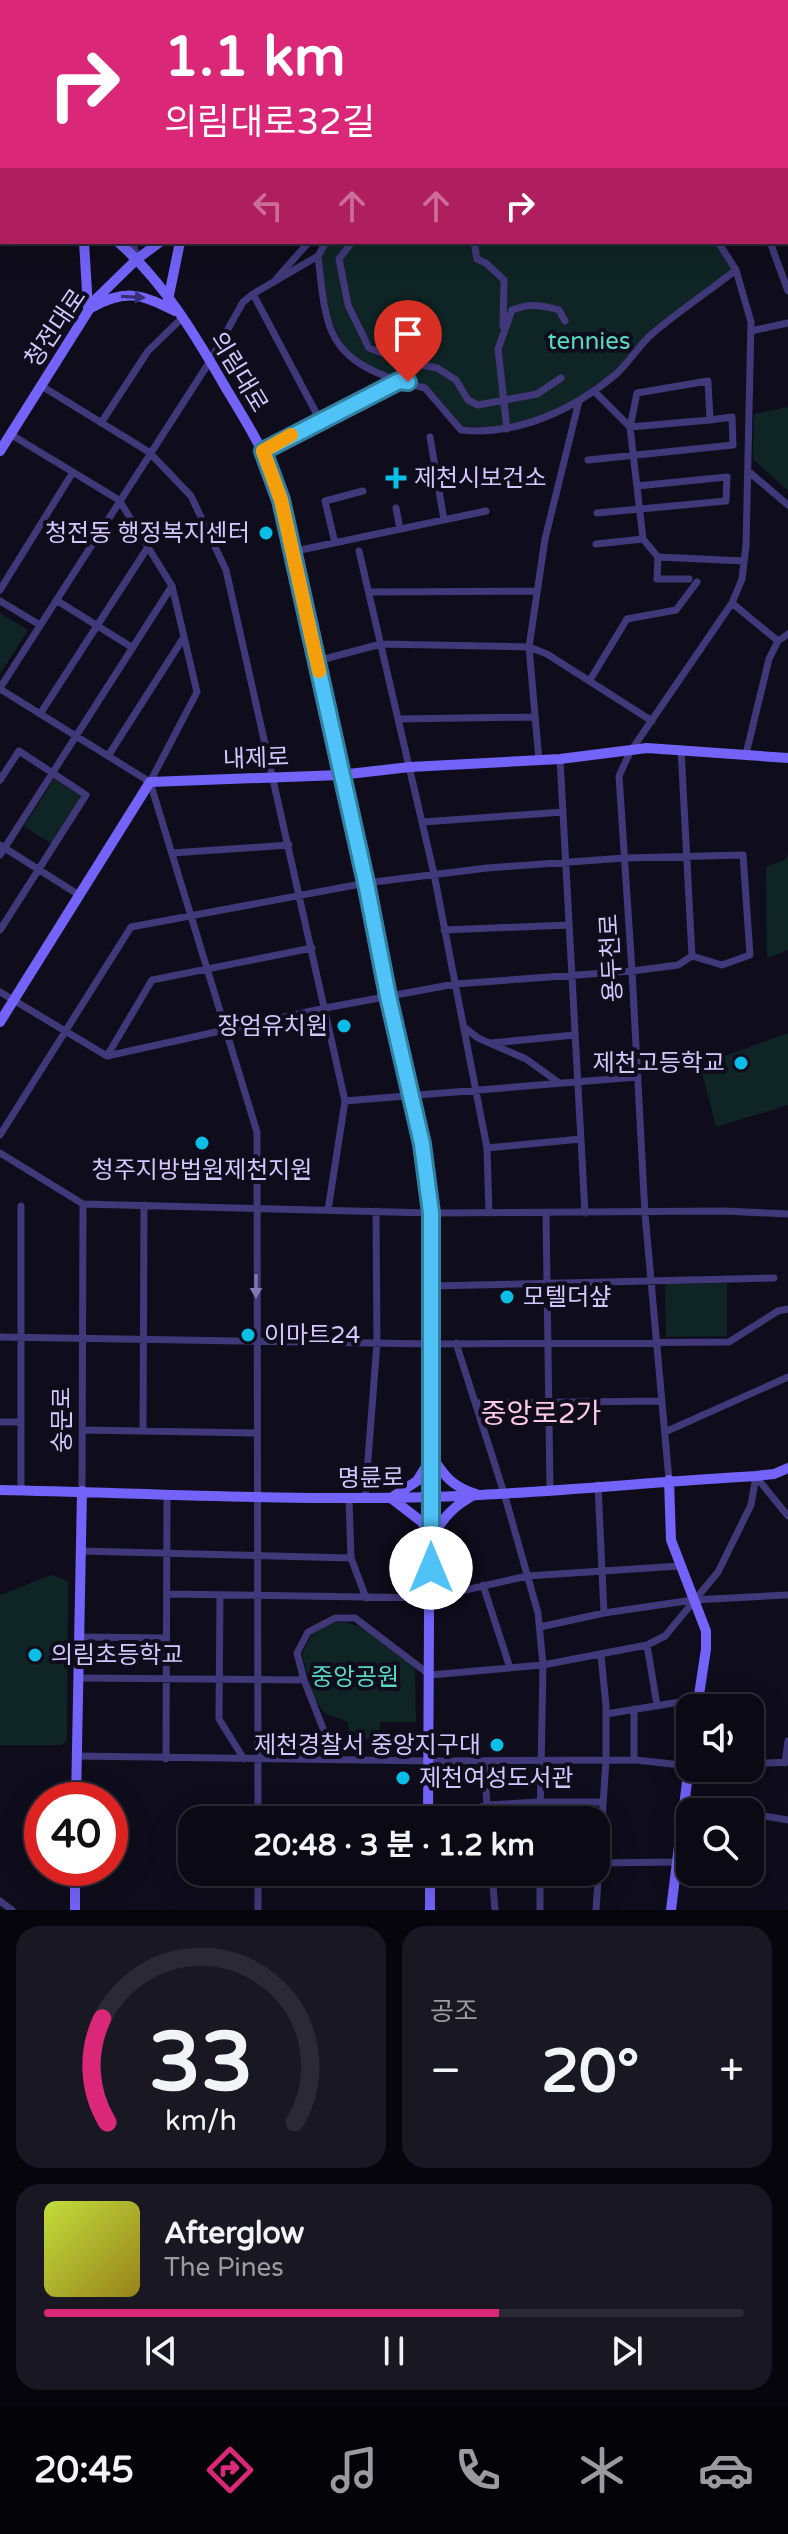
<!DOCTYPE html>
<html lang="ko">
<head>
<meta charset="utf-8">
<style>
	:root { --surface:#0b0914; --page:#191722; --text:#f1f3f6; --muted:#9a9aa0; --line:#2b2a34; --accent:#db2777 }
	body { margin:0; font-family:"Varela Round","Noto Sans KR",sans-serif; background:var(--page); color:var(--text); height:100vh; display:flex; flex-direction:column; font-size:30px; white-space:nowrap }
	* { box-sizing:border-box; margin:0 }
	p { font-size:26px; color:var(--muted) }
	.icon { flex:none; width:44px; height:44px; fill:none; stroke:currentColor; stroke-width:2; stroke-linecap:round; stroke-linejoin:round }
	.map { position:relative; height:1910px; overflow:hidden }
	.panel { display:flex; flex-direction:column; gap:16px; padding:16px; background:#06050b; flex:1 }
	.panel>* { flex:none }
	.hud { position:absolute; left:0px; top:0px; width:788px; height:244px; box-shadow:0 8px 32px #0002,0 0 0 2px var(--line); background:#db2777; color:#fff; overflow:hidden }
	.controls { position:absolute; left:676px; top:1694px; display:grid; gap:16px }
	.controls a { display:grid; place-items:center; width:88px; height:88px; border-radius:16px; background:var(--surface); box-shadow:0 8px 32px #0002,0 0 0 2px var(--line); font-size:40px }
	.speed { position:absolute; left:24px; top:1782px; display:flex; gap:16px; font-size:40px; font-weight:700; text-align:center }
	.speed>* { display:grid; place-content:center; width:104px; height:104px; border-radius:50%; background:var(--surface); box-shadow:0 8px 32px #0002,0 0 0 2px var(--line); line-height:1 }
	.speed .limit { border:12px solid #d22; background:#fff; color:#111 }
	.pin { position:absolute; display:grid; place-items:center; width:68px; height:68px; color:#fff; margin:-82px -34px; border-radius:50% 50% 50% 0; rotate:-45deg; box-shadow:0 0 8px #0007 }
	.pin .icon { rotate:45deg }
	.me { position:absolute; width:88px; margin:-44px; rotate:0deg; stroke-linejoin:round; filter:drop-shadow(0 0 6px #0008) }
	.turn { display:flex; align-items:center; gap:28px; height:168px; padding:0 32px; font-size:36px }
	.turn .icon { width:104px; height:104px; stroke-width:2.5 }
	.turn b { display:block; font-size:56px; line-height:68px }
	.lanes { display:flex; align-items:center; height:76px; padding:0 32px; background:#0003; justify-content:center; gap:40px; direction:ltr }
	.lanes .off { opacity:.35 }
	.big { font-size:60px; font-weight:700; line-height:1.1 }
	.panel .widget { flex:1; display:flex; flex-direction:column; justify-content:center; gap:12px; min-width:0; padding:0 28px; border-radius:24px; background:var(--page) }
	.panel .dial { align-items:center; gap:0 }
	.dial svg { height:208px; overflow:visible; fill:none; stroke:var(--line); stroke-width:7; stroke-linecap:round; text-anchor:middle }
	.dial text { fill:var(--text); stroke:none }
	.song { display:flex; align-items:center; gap:24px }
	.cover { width:96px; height:96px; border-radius:12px; background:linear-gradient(135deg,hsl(70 70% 55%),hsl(50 70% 35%)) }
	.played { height:8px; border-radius:4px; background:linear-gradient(90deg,var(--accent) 65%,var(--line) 65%) }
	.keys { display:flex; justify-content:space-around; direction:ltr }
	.heat { display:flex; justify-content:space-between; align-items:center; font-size:44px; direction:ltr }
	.panel .tiles { flex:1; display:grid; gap:16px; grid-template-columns:1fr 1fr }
	.widget:last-child { grid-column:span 2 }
	.trip { position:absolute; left:178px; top:1806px; width:432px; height:80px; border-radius:24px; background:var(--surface); box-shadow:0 8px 32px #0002,0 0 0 2px var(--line); font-weight:700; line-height:80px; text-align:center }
	.tabs { display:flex; height:128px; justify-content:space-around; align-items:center; background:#040408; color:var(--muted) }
	.tabs .icon { width:56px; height:56px }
	.tabs .on { color:var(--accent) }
	.tabs b { font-size:36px; color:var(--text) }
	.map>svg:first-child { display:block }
	.green { fill:#0f2425 }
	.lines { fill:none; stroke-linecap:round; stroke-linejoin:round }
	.street { stroke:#403878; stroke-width:7 }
	.secondary { stroke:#7363f9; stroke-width:10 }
	.oneway { fill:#372f74 }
	.oneway2 { fill:#8279b4 }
	.route-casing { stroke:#337fa1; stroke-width:20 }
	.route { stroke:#4fc3f7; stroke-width:14 }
	.slow { stroke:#f59e0b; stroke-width:14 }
	.poi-dot { fill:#09bfe7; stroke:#0f0c1b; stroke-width:3 }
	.labels { text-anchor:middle; stroke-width:8; stroke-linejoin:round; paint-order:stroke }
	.street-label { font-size:24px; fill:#d2c8fd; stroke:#0f0c1b }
	.park-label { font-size:24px; fill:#58d8c3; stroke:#0f0c1b }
	.poi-label { font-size:24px; fill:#d2c8fd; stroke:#0f0c1b; text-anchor:start }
	.quarter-label { font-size:28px; fill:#fdcae6; stroke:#0f0c1b }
</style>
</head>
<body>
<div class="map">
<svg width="788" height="1910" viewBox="0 0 788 1910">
	<rect width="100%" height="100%" fill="#0f0c1b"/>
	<path class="green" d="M329,242h384l20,28c-18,13 -37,26 -54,40 -21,19 -39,42 -60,62 -43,39 -100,60 -158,54 -9,-11 -26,-35 -38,-42 -17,-10 -41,-8 -59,-19 -30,-19 -45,-72 -43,-106 1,-6 5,-12 8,-17z
		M788,407v84l-35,-32 1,-45z
		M0,613l28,17 -28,44z
		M54,779l30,19 -31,47 -29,-19z
		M788,854v96l-21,8 -1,-91 20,-8z
		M788,1033v72l-72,22 -16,-62z
		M727,1283v53l-61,1 -1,-53z
		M51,1575l17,6 -1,160 -6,4h-61v-150z
		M335,1622c33,-1 56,27 80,46l1,54h-36v17h-31l-1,-17 -24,-9 -11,-17 -11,-42 11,-22z"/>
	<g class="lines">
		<path class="street" d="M31,0l1,2
			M214,0l1,2
			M328,0l1,2
			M355,0l1,2
			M379,0v2
			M689,0l1,2
			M87,2l3,-2
			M237,2l3,-2
			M281,2l3,-2
			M343,2l2,-2
			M0,32l2,3
			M0,64l2,-1
			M786,139l2,-1
			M786,184h2
			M786,226h2
			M133,242l4,17
			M352,242l-13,17 9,46 21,43 38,14 30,6 19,12 12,20 10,5 59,-11 24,-16
			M474,242l3,17 9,4 18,17 -1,46
			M770,242l18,49
			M318,256c8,70 7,101 81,125
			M276,279l33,-37
			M253,294l68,128
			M751,331l37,-8
			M40,385l109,67 42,44 35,74 119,531 -17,109
			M594,391l36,36 7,-34 71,-12 2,39 -80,7 13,112 15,18 86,4
			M101,423l47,-72 34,-33
			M507,429l-9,-80 14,-39c18,-7 29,-5 47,0l6,11
			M10,434l109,66 53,86 25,106 -47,90
			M430,437l14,83
			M263,451l136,-70 26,7 36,42c56,6 112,-20 154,-55 14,-12 23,-29 37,-41 27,-23 57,-43 84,-64
			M588,460l145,-15 -1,-28 -22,3
			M748,471l40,34
			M396,508l4,21
			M597,513l129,-12 1,-24 -90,9
			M335,543l-10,-42 38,-10
			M596,544l47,-5
			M359,551l75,323 53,274 2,65
			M291,552l195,-41
			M658,557l-1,22h32
			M0,590l73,-118
			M369,592l168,-1
			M56,600l77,48
			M0,601l40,24
			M732,603l46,38
			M317,661l64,-17 148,3 18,7 105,67
			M590,680l37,-61 49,-9 21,-28
			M0,688l210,-327 33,-59 10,-8 65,-38 8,-14
			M0,689l150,93
			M40,714l108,-167
			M399,719l136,-2
			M746,754l23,-95 9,-18 10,-7
			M108,756l76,-119
			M560,759l25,454
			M539,761l-10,-114 16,-108 34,-138
			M0,780l19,-29 67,44 -86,135
			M150,782l107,350 1,688
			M423,822l140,-10
			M0,845l79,50
			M172,853l117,-8
			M0,855l172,-269
			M444,930l125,-5
			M0,992l107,64 218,-48 130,-24 177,-13 46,-6 14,-9 -11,-207
			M464,1027l14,11 48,21 32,23
			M491,1043l84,-8
			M107,1056l45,-76 160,-32
			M345,1101l292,-24
			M0,1135l131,-208 235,-44 121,-15 138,-10 118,-3 7,100 -28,10 -30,-9
			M487,1148l94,-9
			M0,1153l83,51 348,9 293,-2 64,3
			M546,1213l4,276
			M431,1286l343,-8
			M0,1337l431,7 298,-2 49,-31 10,-2
			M456,1343l48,150 34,120 5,52 -3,155
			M476,1403l186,-2
			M0,1422h21
			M82,1430l175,3
			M143,1430l1,-225
			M665,1432l123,-55
			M757,1478l31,38
			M669,1480l-24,-266 -13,-243 -13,-195 11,-24 102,-149 10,-24 4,-33 5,-224 -15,-52 -18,-28
			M598,1485l6,128
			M21,1491v-285
			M82,1491l1,-287
			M349,1498l2,60 15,40
			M365,1498l12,-155 -1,-132
			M81,1551l270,7
			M483,1585l27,83
			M167,1594l263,4 97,-22 152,-10
			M220,1595l-1,124 25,40
			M540,1627l64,-14 89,-13 95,-5
			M79,1637l87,1
			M647,1645l10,60
			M79,1678l225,2
			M606,1714l80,-13 12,1
			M77,1756l353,5 206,-1 54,6
			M166,1759l1,-265
			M335,1759l-31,-79 -7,-27 11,-21 27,-14h20l75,57 113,-10 104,-20 18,-9 53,-64 33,-67 5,-29
			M634,1760v-51
			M484,1761l4,59
			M785,1763l3,-22
			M750,1764l38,-2
			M759,1815l29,5
			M442,1820l45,-15 53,-3h61
			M598,1863l79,-1
			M258,1872v38
			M492,1872l3,38
			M0,1901l12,9
			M540,1910v-38
			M596,1910l10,-150v-54l-5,-51"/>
		<path class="secondary" d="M631,2l5,-2
			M0,130l2,3
			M84,242l4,66
			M118,242c46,40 79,96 109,148 17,28 34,56 47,86l148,668 9,69 -3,607
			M168,300l12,-58
			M93,307c34,-19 49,-12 82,4
			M0,451l95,-151 42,-41 23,-17
			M0,1022l150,-240 190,-7 70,-8 150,-8 87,-11 141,10
			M432,1457c14,21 20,29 44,37 -22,11 -32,23 -45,44l-9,-16 -31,-24 26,-17z
			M669,1480l2,60 35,91v18l-9,59
			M0,1490c143,3 286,11 430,7 108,-3 217,-15 326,-21l18,-2 14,-6
			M76,1800l6,-309
			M430,1872v38
			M75,1910v-42
			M671,1910l19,-152"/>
	</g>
	<defs><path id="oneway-solid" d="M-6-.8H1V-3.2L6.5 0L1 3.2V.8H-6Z" transform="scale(2)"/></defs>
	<use class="oneway" href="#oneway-solid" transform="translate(133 297) rotate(3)"/>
	<use class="oneway2" href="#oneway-solid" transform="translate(256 1286) rotate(90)"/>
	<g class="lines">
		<g class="route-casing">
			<path id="route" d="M408,382l-9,-1 -136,70 18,49 85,383 22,113 34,148 9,69v355"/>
		</g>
		<use href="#route" class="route"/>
		<path class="slow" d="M291,435l-28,16 18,49 38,171"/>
	</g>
	<g class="poi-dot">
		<path d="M392 466h8v8h8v8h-8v8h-8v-8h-8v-8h8z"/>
		<circle cx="266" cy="533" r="8"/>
		<circle cx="344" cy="1026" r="8"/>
		<circle cx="741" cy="1063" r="8"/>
		<circle cx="202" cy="1143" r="8"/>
		<circle cx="507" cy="1297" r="8"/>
		<circle cx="248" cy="1335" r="8"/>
		<circle cx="35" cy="1655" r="8"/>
		<circle cx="497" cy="1745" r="8"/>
		<circle cx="403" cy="1778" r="8"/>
	</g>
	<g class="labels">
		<g class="street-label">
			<text transform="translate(55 328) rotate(-56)" y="8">청전대로</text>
			<text transform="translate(239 372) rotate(59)" y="8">의림대로</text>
			<text transform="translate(256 758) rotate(-2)" y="8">내제로</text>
			<text transform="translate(611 958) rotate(-93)" y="8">용두천로</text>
			<text transform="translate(62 1420) rotate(-90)" y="8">숭문로</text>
			<text transform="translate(371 1478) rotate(-1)" y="8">명륜로</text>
		</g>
		<g class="park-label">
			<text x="589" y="349">tennies</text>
			<text x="355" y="1685">중앙공원</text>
		</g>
		<g class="poi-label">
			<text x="414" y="486">제천시보건소</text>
			<text x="250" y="541" text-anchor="end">청전동 행정복지센터</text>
			<text x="328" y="1034" text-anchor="end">장엄유치원</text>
			<text x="725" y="1071" text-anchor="end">제천고등학교</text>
			<text x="202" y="1178" text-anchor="middle">청주지방법원제천지원</text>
			<text x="523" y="1305">모텔더샾</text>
			<text x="264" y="1343">이마트24</text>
			<text x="51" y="1663">의림초등학교</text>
			<text x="481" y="1753" text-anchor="end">제천경찰서 중앙지구대</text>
			<text x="419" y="1786">제천여성도서관</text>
		</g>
		<g class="quarter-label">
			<text x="541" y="1423">중앙로2가</text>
		</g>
	</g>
</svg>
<div class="controls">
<a><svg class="icon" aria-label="sound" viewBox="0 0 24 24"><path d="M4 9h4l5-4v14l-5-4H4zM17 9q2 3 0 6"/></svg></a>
<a><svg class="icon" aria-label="search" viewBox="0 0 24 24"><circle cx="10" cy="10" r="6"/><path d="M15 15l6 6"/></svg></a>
</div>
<div class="speed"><div class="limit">40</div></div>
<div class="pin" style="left:408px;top:382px;background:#d93025"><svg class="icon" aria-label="arrive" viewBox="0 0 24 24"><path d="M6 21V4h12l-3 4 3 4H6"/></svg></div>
<svg class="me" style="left:431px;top:1568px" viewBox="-20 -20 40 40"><circle r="19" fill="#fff"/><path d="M0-13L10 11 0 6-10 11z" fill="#4fc3f7"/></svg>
<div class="trip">20:48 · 3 분 · 1.2 km</div>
<div class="hud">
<div class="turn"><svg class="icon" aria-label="right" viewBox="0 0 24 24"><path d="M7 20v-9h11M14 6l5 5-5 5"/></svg><div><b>1.1 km</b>의림대로32길</div></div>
<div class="lanes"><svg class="icon off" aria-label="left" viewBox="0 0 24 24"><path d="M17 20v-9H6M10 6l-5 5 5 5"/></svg><svg class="icon off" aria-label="ahead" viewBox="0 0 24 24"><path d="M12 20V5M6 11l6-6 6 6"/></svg><svg class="icon off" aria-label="ahead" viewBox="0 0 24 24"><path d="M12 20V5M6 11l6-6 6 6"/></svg><svg class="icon" aria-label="right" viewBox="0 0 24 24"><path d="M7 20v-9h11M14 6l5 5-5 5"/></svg></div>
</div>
</div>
<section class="panel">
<div class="tiles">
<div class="widget dial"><svg viewBox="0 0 100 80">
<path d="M14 69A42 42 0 1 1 86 69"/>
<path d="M14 69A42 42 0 0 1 12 29" stroke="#db2777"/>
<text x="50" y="56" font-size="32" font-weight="700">33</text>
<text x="50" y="72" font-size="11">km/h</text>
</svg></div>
<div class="widget"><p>공조</p>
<div class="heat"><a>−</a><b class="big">20°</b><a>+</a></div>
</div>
<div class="widget">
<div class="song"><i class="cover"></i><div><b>Afterglow</b><p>The Pines</p></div></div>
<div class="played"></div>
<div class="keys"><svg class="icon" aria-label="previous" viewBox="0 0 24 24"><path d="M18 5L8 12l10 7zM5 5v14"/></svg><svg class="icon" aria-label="pause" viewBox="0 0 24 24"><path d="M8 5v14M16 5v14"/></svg><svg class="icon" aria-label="next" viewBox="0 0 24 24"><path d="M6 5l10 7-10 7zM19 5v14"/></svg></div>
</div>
</div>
</section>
<nav class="tabs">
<b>20:45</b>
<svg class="icon on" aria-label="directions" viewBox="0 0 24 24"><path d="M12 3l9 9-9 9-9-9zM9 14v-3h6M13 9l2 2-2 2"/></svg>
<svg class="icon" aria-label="music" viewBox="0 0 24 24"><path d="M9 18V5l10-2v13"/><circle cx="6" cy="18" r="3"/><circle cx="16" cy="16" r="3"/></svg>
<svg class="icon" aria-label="phone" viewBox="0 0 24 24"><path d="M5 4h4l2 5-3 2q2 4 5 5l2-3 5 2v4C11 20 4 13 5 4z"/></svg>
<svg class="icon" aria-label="climate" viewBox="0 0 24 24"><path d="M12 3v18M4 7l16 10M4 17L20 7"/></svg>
<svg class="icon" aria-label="car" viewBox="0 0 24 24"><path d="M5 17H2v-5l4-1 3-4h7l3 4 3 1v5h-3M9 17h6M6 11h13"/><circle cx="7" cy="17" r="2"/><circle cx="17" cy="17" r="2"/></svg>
</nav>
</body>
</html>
